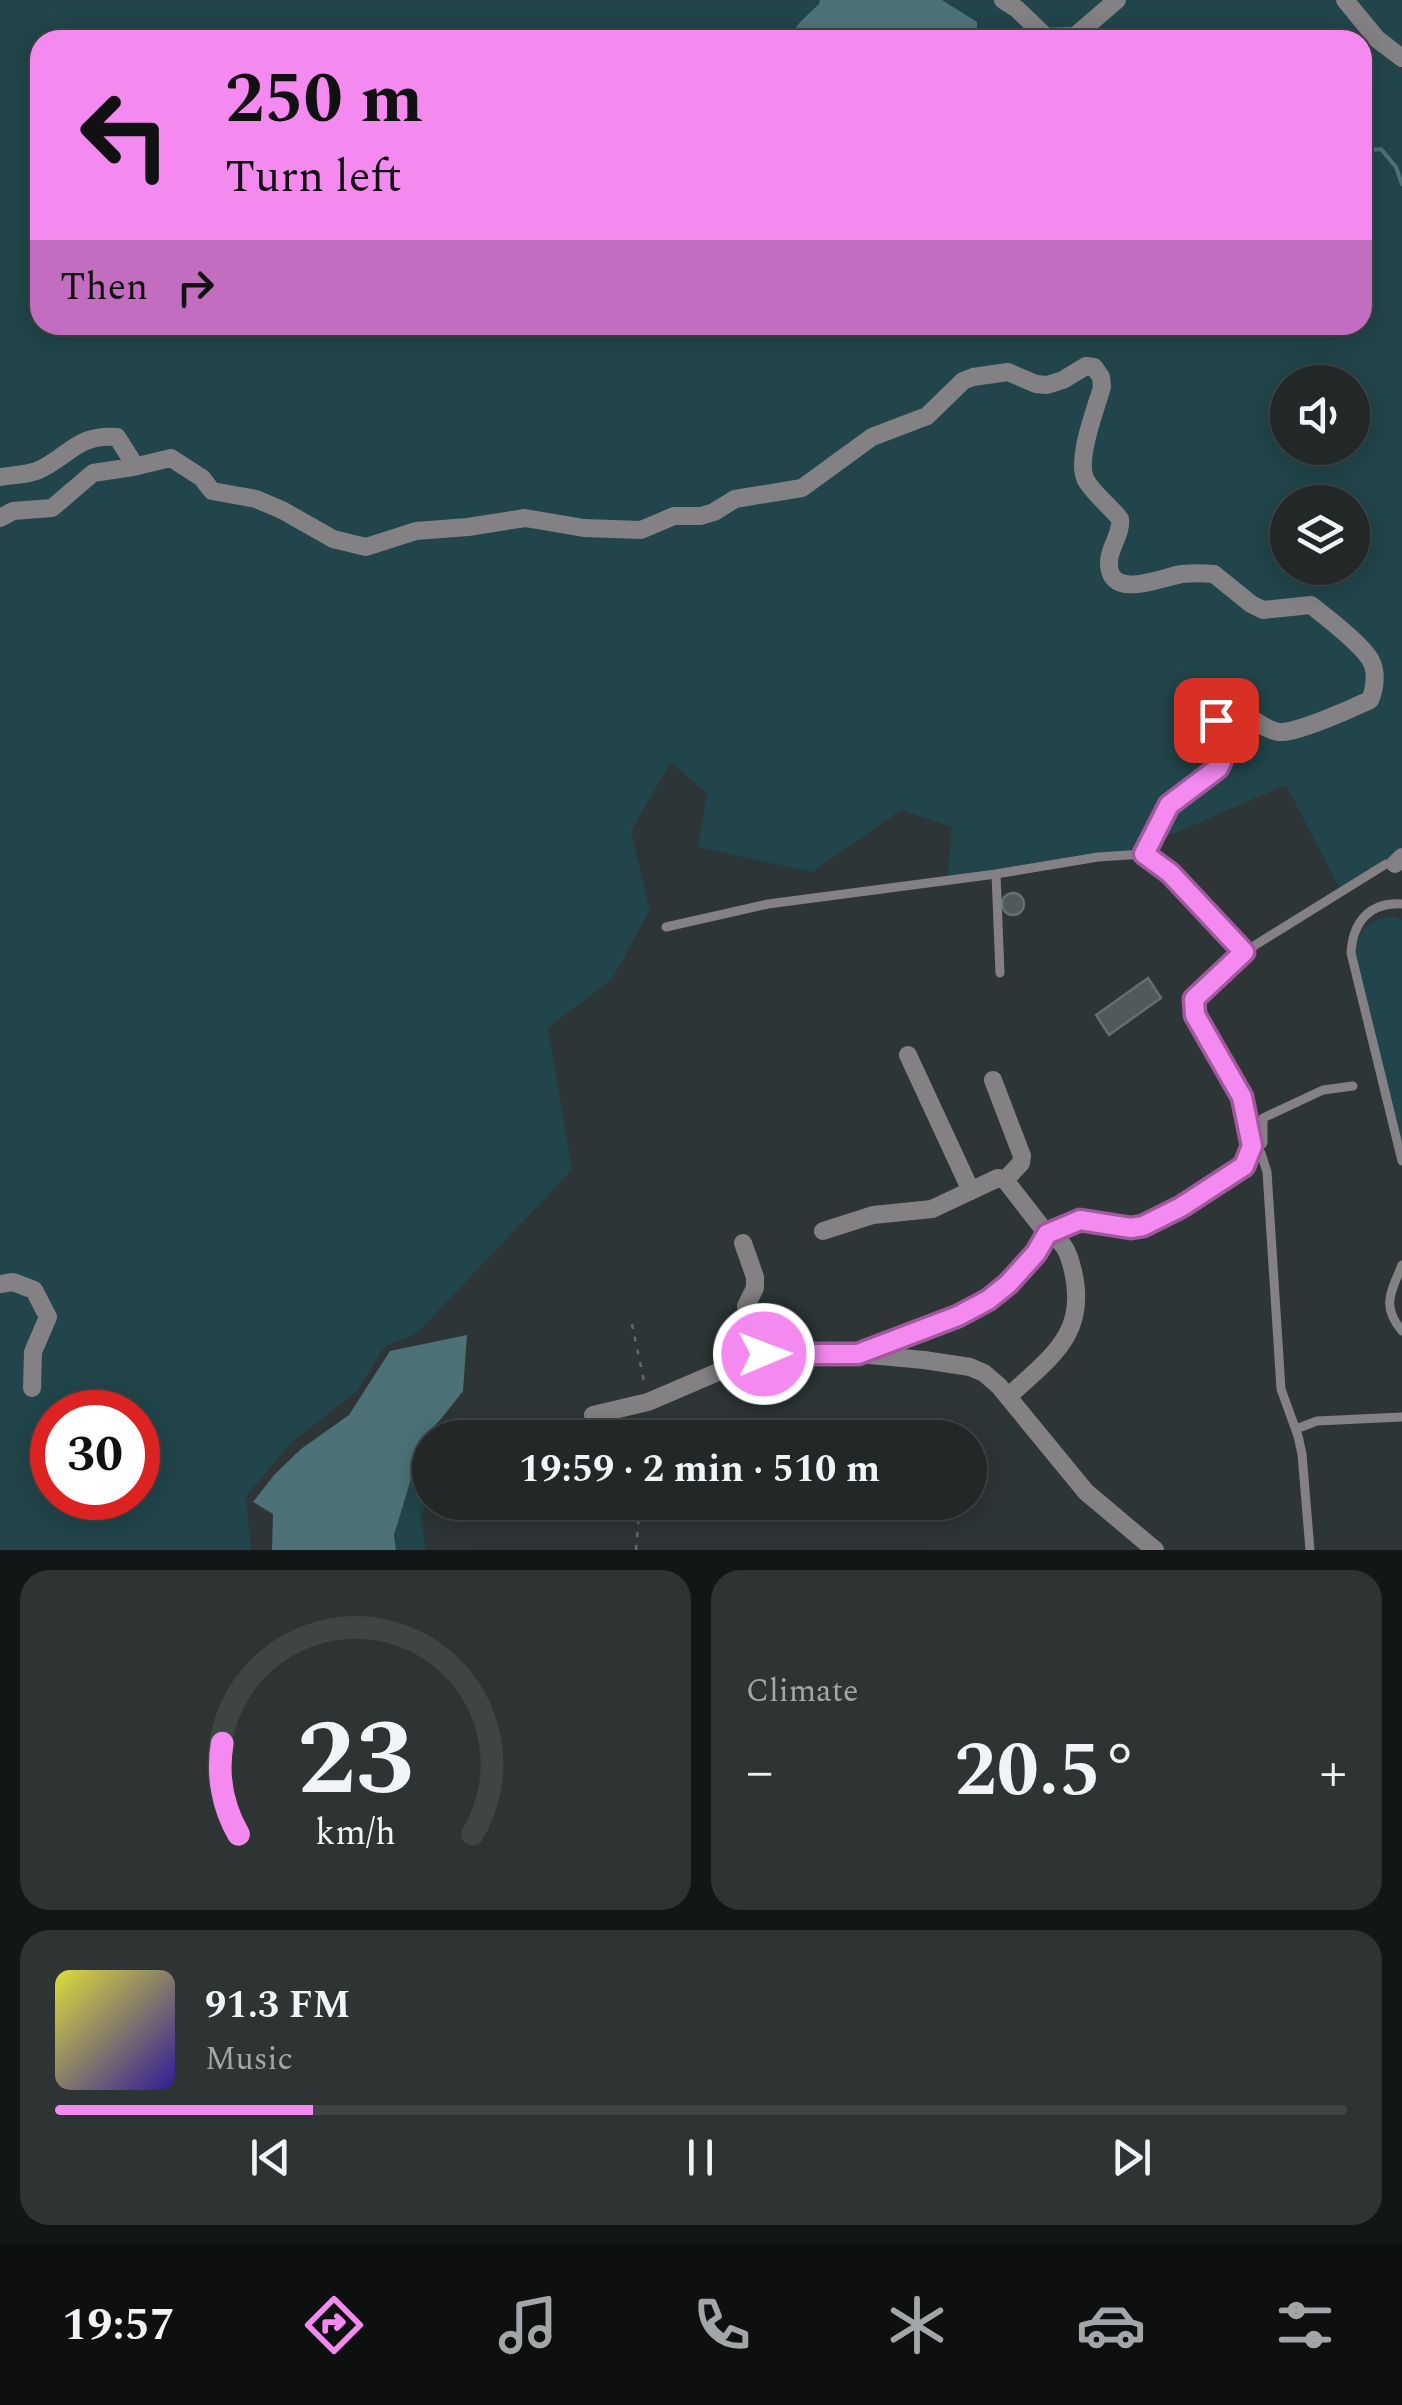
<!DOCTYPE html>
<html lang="en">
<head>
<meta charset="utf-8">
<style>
	:root { --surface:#222828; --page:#2e3434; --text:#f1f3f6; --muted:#a2a6a8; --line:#3f4445; --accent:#f489f0 }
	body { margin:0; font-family:Spectral,serif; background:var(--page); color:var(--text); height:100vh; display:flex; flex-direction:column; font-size:38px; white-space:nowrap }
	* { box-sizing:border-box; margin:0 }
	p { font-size:32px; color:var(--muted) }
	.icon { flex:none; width:55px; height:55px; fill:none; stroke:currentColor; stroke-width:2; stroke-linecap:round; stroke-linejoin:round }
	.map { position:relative; height:1550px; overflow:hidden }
	.drawer { display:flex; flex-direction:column; gap:20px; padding:20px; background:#131616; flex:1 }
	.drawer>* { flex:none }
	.banner { position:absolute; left:30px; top:30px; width:1342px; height:305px; border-radius:30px; box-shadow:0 5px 25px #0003,0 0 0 2px var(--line); background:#f489f0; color:#111; overflow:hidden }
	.fabs { position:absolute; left:1270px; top:365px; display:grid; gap:20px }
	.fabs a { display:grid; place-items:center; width:100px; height:100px; border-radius:50%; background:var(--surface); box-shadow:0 5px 25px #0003,0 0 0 2px var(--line); font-size:50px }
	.speed { position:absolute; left:30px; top:1390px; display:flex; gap:20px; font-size:50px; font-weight:700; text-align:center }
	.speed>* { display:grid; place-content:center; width:130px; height:130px; border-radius:50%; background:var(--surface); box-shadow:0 5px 25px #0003,0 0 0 2px var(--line); line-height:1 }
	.speed .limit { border:15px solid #d22; background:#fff; color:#111 }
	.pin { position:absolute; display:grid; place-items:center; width:85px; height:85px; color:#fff; margin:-42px; border-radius:20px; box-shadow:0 5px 15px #0006 }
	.me { position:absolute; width:110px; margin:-55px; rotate:89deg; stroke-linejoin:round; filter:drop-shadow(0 0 8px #0008) }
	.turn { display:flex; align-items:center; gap:35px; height:210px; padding:0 30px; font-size:45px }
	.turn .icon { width:130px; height:130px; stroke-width:2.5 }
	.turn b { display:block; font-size:70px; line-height:85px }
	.then { display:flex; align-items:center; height:95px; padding:0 30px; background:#0003; gap:20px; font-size:38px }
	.big { font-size:75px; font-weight:700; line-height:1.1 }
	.drawer .widget { flex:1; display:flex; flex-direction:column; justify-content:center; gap:15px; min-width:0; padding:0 35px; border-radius:30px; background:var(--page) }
	.drawer .dial { align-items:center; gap:0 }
	.dial svg { height:260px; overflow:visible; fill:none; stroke:var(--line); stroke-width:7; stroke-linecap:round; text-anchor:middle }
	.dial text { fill:var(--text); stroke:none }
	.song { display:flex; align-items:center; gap:30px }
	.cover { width:120px; height:120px; border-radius:15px; background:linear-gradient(135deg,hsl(60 70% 55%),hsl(250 70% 35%)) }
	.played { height:10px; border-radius:5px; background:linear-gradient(90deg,var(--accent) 20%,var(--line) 20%) }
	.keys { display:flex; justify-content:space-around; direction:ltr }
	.heat { display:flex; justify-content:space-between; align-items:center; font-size:55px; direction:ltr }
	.drawer .tiles { flex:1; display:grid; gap:20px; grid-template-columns:1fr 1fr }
	.widget:last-child { grid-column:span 2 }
	.trip { position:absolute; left:412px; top:1420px; width:575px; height:100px; border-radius:50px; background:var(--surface); box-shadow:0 5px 25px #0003,0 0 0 2px var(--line); font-weight:700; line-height:100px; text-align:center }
	.tabs { display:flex; height:160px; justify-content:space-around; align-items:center; background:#0e1010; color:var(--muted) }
	.tabs .icon { width:70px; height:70px }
	.tabs .selected { color:var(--accent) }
	.tabs b { font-size:45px; color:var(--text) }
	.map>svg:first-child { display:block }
	.green { fill:#21454a; fill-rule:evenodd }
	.water { fill:#4c7278 }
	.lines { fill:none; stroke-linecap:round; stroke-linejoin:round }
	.stream { stroke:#4c7278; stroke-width:4 }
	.building { fill:#515a5b; stroke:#656e70; stroke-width:2.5 }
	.path { stroke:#636a6b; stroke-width:2.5; stroke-dasharray:5 8; stroke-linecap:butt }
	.service { stroke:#848184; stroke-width:9 }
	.minor { stroke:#848184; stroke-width:18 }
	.route-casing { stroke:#9f599c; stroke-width:25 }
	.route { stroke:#f489f0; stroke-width:18 }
</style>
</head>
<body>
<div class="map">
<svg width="1402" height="1550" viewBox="0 0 1402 1550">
	<rect width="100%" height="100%" fill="#2d3536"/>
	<path class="green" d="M0,0h1402v856l-62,33 -54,-104 -160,69 -178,23 4,-50 -51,-17 -89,62 -114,-25 9,-53 -36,-32 -40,69 19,79 -38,69 -64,49 24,142 -155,163 -32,13 -28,45 -66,52 -45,53 5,54h-251zM40,40h1322v285h-1322zM1288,382h64v66h-64zM1288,502h64v66h-64zM52,1412h86v86h-86z
		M1392,916l10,4v229c-15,-47 -61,-169 -42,-213 6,-14 18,-17 32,-20z
		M430,1464v28l-9,24 5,34h-30c-3,-25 8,-76 34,-86z"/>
	<path class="water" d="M820,0h122l35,22v18h-191l15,-19 18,-17z
		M467,1335l-4,56 -22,28 -17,17 -30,99 2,15h-124l1,-36 -20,-12 21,-27 27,-26 48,-34 41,-64z"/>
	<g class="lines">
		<path class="stream" d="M1362,151l19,-2 15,18 6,17"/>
	</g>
	<path class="building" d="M1002 904a11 11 0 1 1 22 0a11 11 0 1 1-22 0Z
		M1148,978l13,20 -52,37 -13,-20z"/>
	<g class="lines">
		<path class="path" d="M632,1324l13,62
			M645,1438l2,-19
			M636,1550l4,-48"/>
		<path class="service" d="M1402,904c-32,-2 -49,17 -51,49l51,208
			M666,927l102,-23 228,-30
			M1244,952l142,-88 10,1
			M1000,973l-4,-99 102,-17 46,-3 26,19 74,79 -50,47 1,16 46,82 11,49
			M1257,1149l6,-6v-25l60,-28 30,-4
			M1048,1233l33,-12 50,7 12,-2 38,-19 57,-35 9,-10 5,-16 9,7 6,19 14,217 17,47 4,18 8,96
			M1402,1265c-11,27 -21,41 0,66
			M1296,1429l21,-8 85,-4"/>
		<path class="minor" d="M1003,0l14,9 29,28 29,-1 42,-36
			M1345,0l32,39 25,19
			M0,477c13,-2 30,-2 41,-8 30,-15 37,-35 76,-32l14,22 2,8
			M0,518l13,-7 39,-3 41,-35 40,-6 38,-9 31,20 10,13 44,8 26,11 51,29 33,8 50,-16 52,-4 57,-9 59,10 57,2 33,-14h27l13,-4 21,-13 67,-11 70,-51 55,-21 36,-35 10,-4 35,-5 28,12 11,1 16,-5 23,-14 8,1 7,10 1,10c-6,22 -28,76 -15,95 9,14 23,24 33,37 2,16 -12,29 -11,45 1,37 53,13 73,10 10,-1 21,-1 32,0l37,30 12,6 48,-5c15,12 52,40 60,56 6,11 4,28 -1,39 -17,8 -75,34 -91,32 -21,-3 -37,-28 -58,-21l-5,9 5,42 -3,6 -49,37 -25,49
			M1395,864l7,-7
			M908,1055l63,136
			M993,1080l29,76 -1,7 -16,17
			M823,1231l50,-16 59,-6 66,-31 7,2 42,54c17,5 22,20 26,37 15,64 -23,86 -65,126
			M743,1243l12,34v11l-9,18 12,50
			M0,1284l13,-2 21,8 14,27 -15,35 -1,36
			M864,1352c77,-29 139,-42 183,-118
			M593,1415l55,-13 105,-45 25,-4 81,1 65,6 46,7 14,6 15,13 87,106 69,58"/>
	</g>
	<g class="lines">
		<g class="route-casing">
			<path id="route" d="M764,1354h94l100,-38 30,-16 20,-16 28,-31 11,-19 33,-14 51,8 12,-2 38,-19 63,-41 8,-20 -10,-49 -47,-82 -1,-16 50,-47 -74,-79 -26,-19 25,-49 49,-37 3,-6 -5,-42"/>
		</g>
		<use href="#route" class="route"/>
	</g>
</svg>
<div class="fabs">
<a><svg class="icon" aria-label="sound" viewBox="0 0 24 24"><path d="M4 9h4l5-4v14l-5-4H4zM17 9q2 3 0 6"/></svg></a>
<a><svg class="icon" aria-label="layers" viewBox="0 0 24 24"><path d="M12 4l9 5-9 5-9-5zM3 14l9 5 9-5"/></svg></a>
</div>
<div class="speed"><div class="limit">30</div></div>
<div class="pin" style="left:1216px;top:720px;background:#d93025"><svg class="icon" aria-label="arrive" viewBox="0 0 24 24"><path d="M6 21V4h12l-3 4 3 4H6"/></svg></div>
<svg class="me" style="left:764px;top:1354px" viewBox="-20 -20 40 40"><circle r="17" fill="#f489f0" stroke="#fff" stroke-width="3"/><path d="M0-11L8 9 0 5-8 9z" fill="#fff"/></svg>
<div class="trip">19:59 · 2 min · 510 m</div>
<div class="banner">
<div class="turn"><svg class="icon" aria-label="left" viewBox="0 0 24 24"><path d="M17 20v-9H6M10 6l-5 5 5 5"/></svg><div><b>250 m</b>Turn left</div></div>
<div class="then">Then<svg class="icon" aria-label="right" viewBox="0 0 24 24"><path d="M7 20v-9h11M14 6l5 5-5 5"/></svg></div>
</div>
</div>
<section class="drawer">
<div class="tiles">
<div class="widget dial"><svg viewBox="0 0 100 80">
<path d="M14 69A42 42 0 1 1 86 69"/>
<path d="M14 69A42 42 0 0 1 9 41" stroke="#f489f0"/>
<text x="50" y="56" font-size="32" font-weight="700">23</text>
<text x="50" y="72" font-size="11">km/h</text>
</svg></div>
<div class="widget"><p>Climate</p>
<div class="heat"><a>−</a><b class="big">20.5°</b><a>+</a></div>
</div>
<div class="widget">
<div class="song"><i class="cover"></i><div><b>91.3 FM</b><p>Music</p></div></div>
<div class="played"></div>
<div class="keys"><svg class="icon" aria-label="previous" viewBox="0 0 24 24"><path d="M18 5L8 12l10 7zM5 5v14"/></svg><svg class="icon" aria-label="pause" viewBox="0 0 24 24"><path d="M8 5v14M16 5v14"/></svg><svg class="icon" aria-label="next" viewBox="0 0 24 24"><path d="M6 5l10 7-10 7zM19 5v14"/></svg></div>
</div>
</div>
</section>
<nav class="tabs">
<b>19:57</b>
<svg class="icon selected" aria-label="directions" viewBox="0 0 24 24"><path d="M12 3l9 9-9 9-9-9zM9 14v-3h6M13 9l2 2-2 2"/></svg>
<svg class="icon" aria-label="music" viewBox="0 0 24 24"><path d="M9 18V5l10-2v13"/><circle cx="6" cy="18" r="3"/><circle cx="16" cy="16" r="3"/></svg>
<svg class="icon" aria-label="phone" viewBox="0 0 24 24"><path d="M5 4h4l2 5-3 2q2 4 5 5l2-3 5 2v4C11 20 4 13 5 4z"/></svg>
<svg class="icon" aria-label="climate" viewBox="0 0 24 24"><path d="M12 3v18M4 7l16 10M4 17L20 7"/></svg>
<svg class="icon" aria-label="car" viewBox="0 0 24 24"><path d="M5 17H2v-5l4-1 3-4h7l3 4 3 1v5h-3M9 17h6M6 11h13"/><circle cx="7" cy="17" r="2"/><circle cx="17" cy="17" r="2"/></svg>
<svg class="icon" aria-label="filters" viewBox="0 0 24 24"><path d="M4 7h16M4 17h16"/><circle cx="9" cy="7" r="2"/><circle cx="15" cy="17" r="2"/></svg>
</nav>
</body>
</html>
